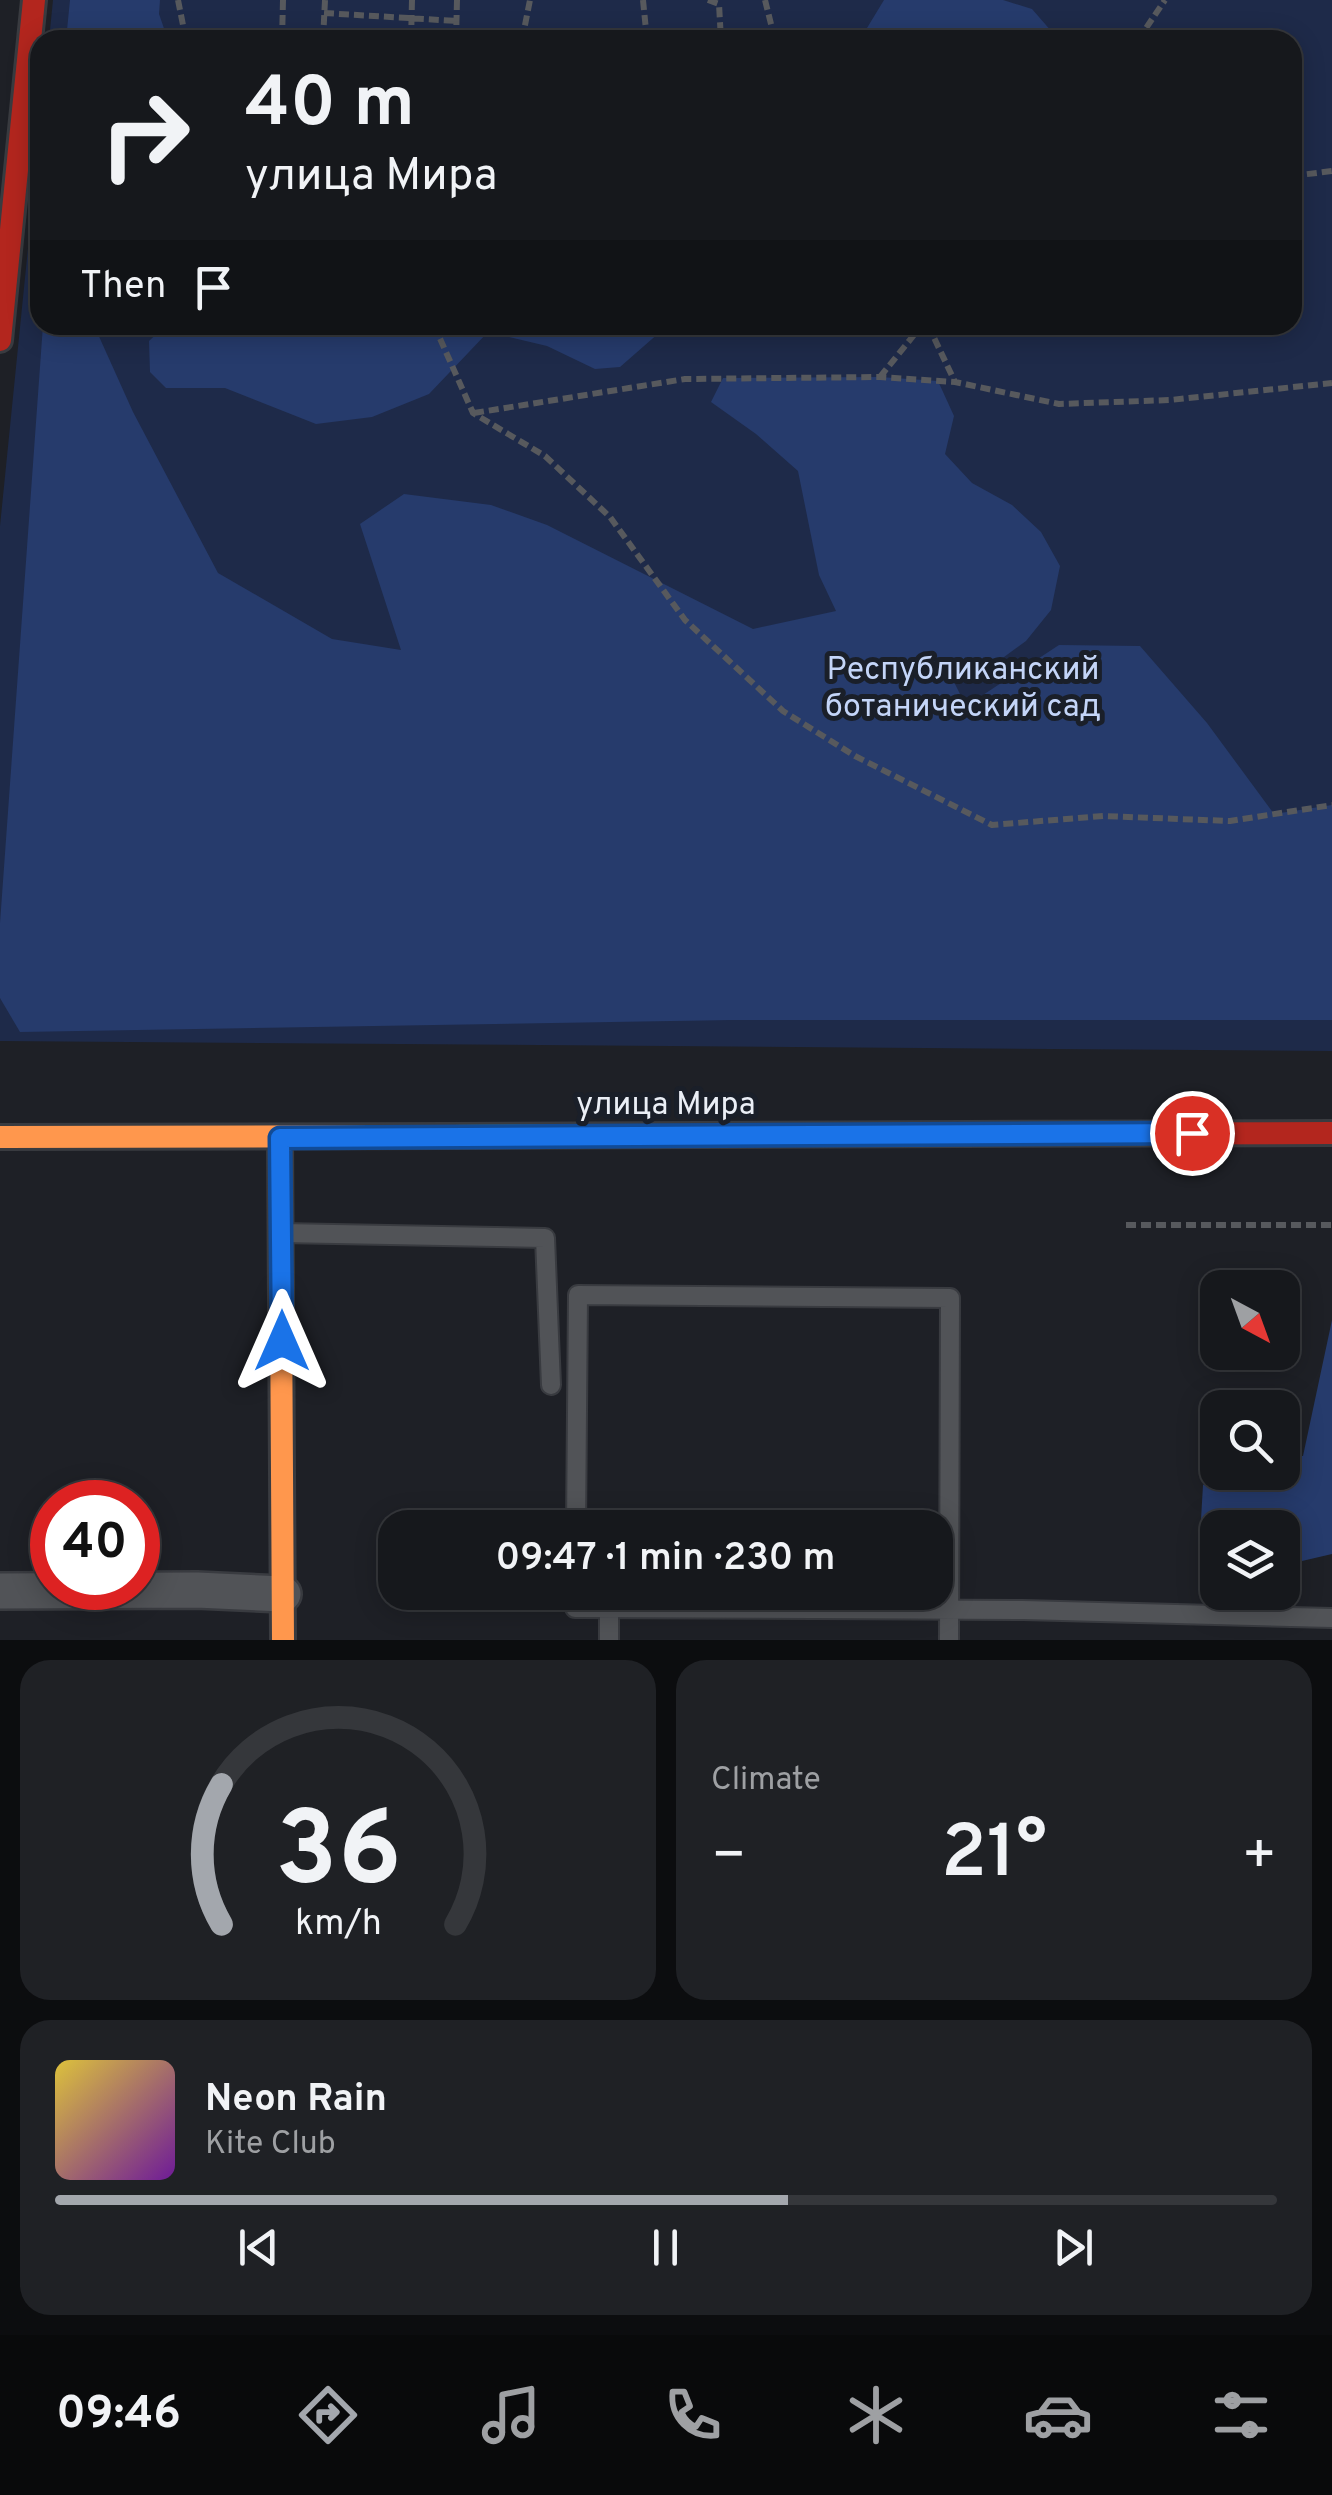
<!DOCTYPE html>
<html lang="en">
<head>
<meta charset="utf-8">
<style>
	:root { --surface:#16181c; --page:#1f2125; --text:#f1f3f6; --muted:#9ea0a3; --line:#35373b; --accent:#a3a7ad }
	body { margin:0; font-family:Overpass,sans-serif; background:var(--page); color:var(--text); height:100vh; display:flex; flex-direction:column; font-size:38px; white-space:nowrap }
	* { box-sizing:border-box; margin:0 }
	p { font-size:32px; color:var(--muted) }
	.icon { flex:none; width:55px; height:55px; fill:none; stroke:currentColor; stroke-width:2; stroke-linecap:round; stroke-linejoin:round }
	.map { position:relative; height:1640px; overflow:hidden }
	.side { display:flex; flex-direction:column; gap:20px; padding:20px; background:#0c0d0f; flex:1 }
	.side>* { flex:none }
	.guide { position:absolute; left:30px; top:30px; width:1272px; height:305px; border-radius:30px; box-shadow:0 5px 25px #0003,0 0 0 2px var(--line); background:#16181c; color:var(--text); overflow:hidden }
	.needle { width:65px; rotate:139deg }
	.controls { position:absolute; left:1200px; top:1270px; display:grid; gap:20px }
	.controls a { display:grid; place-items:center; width:100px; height:100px; border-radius:20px; background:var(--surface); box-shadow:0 5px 25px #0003,0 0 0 2px var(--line); font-size:50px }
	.speed { position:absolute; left:30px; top:1480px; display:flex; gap:20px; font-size:50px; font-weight:700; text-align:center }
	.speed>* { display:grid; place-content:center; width:130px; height:130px; border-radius:50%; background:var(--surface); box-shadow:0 5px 25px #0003,0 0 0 2px var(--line); line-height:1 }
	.speed .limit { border:15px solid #d22; background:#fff; color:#111 }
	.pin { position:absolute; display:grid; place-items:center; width:85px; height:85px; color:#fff; margin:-42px; border:5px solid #fff; border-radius:50%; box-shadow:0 2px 10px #0007 }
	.me { position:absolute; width:110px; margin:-55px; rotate:0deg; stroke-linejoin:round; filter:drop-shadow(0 0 8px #0008) }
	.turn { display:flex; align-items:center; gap:35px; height:210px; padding:0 50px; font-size:45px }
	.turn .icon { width:130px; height:130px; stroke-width:2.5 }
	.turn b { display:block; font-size:70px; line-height:85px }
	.then { display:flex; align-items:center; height:95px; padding:0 50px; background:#0003; gap:20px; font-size:38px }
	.big { font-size:75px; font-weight:600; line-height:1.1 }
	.side .tile { flex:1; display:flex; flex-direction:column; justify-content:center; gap:15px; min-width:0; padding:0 35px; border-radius:30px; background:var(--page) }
	.side .dial { align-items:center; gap:0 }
	.dial svg { height:260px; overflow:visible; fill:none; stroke:var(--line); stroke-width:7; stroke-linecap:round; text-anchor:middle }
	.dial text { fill:var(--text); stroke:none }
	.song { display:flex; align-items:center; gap:30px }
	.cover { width:120px; height:120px; border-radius:15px; background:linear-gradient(135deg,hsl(50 70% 55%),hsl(280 70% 35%)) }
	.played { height:10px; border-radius:5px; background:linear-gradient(90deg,var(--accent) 60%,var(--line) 60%) }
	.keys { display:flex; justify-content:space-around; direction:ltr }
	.heat { display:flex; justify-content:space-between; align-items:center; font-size:55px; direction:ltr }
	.side .tiles { flex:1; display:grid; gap:20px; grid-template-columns:1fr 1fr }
	.tile:last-child { grid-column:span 2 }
	.trip { position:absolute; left:378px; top:1510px; width:575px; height:100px; border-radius:30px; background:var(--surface); box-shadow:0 5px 25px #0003,0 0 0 2px var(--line); font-weight:600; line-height:100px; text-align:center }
	.tab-bar { display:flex; height:160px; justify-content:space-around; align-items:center; background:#090a0b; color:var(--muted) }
	.tab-bar .icon { width:70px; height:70px }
	.tab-bar .on { color:var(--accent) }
	.tab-bar b { font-size:45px; color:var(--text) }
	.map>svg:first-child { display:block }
	.green { fill:#1e2a49 }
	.forest { fill:#263b6c }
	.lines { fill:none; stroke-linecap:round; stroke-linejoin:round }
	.lane-casing { stroke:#393b40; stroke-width:22 }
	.street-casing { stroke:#393b40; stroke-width:40 }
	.fast-casing { stroke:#393b40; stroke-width:28 }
	.slow-casing { stroke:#393b40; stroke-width:28 }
	.jam-casing { stroke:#393b40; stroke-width:28 }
	.path { stroke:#57595d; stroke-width:6; stroke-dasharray:10 5; stroke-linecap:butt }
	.lane { stroke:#515357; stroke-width:18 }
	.street { stroke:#515357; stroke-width:35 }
	.fast { stroke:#63d668; stroke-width:22 }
	.slow { stroke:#ff974d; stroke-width:22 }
	.jam { stroke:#b3261e; stroke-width:22 }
	.route-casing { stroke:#114b97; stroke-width:25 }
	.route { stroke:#1a73e8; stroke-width:18 }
	.labels { text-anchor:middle; stroke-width:10; stroke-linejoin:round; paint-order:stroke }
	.park-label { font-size:32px; fill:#c4d5f8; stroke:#1a1f29 }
	.street-label { font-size:32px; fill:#ebeff6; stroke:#1a1f29 }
</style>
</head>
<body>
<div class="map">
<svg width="1332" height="1640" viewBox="0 0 1332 1640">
	<rect width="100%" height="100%" fill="#1e2026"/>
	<path class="green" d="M53,0h1279v1051l-1332,-10v-515l40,-397v196h1252v-285h-1243z"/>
	<path class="forest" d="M70,0h90l-1,14 9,26h-102z
		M884,0h119l29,9 27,31h-189l-3,-12z
		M43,325h59l-5,7 36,80 85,161 114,66 69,11 -41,-126 44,-30 87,11 56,20 206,104 83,-18 -17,-36 -21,-104 -42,-37 -45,-32 12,-24 157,-1 58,4 16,35 -9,38 27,29 40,22 29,27 19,34 -9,44 -25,31 -37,27 -40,4 17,34 93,-61 81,1 67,77 67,91 58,-9v215h-601l-711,12 -20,-34v-75z
		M166,325h502l-48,42 -25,2 -48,-23 -59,-14 -59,62 -57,23 -56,7 -91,-36h-59l-16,-16 -1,-31z
		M1332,1320v234l-30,7h-19l-1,-33h-64l-1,18 -17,-9 3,-52 23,-12 56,-1 1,-15 20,-1z"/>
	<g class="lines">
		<g class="lane-casing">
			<path id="lane" d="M281,1233l264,5 6,147
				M576,1528l2,-233 372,3 -1,342
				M575,1592v16l448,2 309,8
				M609,1640v-32"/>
		</g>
		<g class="street-casing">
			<path id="street" d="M0,1591l197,-1 86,4"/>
		</g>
		<g class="fast-casing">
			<path id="fast" d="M450,1136l514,-2"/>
		</g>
		<g class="slow-casing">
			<path id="slow" d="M0,1137l450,-1
				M280,1137l3,503"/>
		</g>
		<g class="jam-casing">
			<path id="jam" d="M0,340l34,-340
				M964,1134l368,-1"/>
		</g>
		<path class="path" d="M178,0l8,40
			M643,0l4,40
			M708,0l11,4 2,36
			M765,0l10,40
			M324,13l133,8
			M282,40l1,-40
			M323,40l2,-40
			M411,40l1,-40
			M456,40l1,-40
			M522,40l8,-40
			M1138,40l27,-40
			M1292,176l40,-5
			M434,325l39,88 72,43 65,61 75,103 98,91 72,45 137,69 111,-9 127,5 102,-16
			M928,325l27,57
			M880,377l42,-52
			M474,413l211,-34 195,-2 75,5 104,22 111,-4 162,-17
			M1126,1225h206"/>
		<use href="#lane" class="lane"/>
		<use href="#street" class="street"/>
		<use href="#fast" class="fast"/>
		<use href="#slow" class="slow"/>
		<use href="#jam" class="jam"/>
	</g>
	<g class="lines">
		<g class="route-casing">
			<path id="route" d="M282,1341l-2,-203 912,-5"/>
		</g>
		<use href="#route" class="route"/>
	</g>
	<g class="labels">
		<g class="park-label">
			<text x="963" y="679">Республиканский<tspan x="963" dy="37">ботанический сад</tspan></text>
		</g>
		<g class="street-label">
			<text x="666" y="1114">улица Мира</text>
		</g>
	</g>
</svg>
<div class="controls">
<a><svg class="needle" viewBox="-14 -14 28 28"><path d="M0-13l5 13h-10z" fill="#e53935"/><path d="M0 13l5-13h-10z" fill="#9ea0a3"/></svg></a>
<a><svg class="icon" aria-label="search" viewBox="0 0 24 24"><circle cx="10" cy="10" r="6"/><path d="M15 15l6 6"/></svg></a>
<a><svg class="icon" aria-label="layers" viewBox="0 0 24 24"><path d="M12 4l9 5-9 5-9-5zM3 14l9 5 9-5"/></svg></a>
</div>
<div class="speed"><div class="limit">40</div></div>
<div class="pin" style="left:1192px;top:1133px;background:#d93025"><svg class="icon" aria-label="arrive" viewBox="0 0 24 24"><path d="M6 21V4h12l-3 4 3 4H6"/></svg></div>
<svg class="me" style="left:282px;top:1341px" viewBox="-20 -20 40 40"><path d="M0-17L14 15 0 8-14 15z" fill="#1a73e8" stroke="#fff" stroke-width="4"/></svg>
<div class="trip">09:47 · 1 min · 230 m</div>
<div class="guide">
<div class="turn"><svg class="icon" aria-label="right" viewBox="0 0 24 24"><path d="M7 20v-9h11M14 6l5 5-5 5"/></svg><div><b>40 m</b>улица Мира</div></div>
<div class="then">Then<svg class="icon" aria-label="arrive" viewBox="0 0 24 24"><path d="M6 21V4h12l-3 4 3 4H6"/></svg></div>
</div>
</div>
<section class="side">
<div class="tiles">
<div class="tile dial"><svg viewBox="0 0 100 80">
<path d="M14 69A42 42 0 1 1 86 69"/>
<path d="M14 69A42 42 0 0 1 14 26" stroke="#a3a7ad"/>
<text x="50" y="56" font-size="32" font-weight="700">36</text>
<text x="50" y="72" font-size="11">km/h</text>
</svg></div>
<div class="tile"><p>Climate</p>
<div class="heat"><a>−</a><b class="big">21°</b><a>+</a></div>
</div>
<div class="tile">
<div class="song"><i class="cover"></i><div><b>Neon Rain</b><p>Kite Club</p></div></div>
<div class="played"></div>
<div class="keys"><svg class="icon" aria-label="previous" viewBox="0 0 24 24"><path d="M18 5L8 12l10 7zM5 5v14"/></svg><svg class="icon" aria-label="pause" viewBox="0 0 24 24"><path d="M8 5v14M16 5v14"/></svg><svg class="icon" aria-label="next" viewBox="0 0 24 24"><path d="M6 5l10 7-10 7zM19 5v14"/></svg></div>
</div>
</div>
</section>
<nav class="tab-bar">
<b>09:46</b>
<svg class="icon on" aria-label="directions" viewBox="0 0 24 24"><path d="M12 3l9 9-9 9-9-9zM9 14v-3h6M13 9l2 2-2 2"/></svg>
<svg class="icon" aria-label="music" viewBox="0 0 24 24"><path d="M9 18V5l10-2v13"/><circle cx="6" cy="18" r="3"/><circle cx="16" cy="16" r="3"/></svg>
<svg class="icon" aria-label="phone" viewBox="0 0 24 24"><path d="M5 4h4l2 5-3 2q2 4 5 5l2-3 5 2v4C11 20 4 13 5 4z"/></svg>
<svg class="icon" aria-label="climate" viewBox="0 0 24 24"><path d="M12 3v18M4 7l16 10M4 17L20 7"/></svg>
<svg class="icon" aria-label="car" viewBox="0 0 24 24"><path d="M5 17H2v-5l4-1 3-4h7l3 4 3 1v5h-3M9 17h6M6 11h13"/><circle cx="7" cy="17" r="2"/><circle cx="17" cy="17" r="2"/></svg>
<svg class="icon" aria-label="filters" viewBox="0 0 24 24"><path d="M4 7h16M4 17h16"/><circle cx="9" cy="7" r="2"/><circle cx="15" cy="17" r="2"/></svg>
</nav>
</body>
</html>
